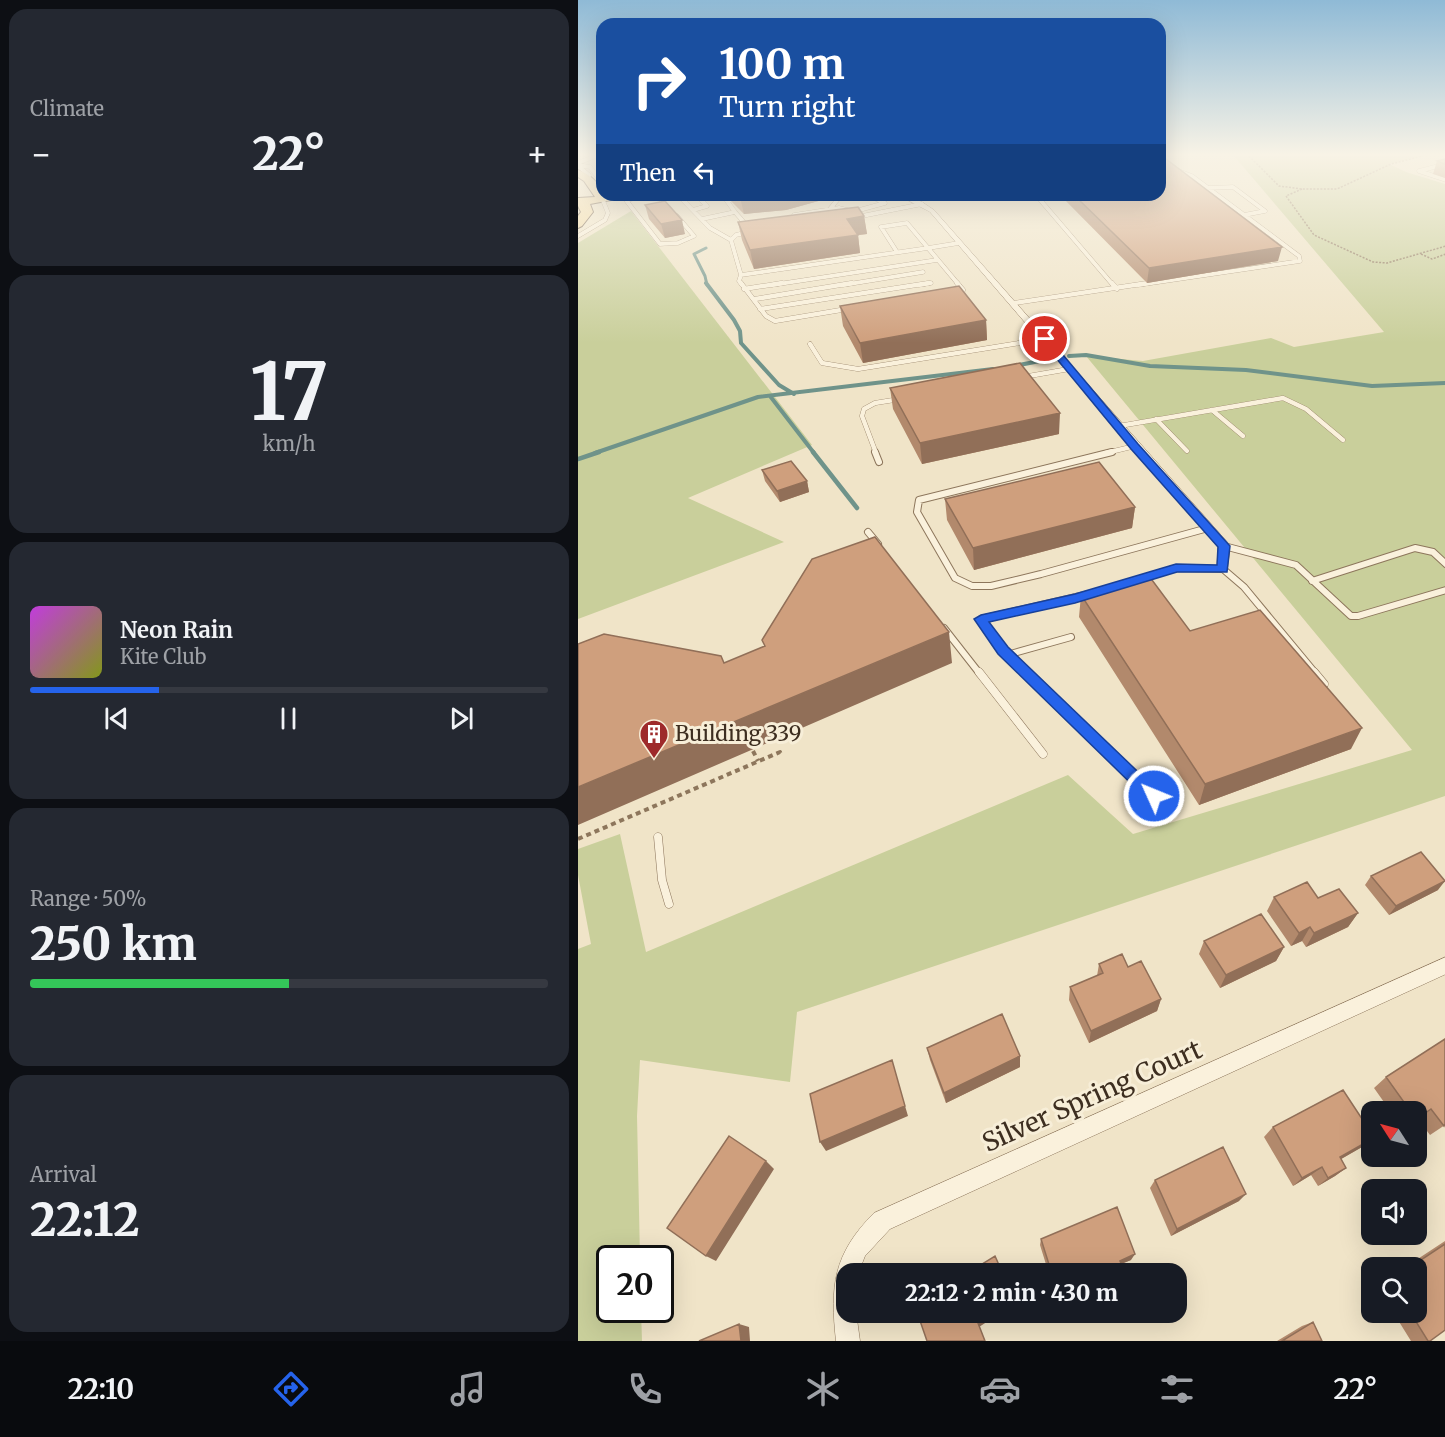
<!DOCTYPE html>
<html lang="en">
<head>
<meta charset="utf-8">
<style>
	:root { --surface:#171b24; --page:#242831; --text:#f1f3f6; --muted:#9ea1a6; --line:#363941; --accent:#2563eb }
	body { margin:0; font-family:Merriweather,serif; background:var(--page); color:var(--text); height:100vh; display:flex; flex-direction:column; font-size:22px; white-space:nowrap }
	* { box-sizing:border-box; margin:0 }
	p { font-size:20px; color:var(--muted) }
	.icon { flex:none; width:33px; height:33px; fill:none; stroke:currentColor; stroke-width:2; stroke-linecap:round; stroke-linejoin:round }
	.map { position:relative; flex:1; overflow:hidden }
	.details { display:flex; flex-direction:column; gap:9px; padding:9px; background:#0d0f14; width:578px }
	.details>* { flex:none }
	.banner { position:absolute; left:18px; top:18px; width:570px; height:183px; border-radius:18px; box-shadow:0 6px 24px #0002; background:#1a4fa0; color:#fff; overflow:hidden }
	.needle { width:39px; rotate:306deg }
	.buttons { position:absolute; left:783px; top:1101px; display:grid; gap:12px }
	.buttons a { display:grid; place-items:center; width:66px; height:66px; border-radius:12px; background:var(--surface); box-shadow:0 6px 24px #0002; font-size:30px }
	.speed { position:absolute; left:18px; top:1245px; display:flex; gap:12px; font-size:30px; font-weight:700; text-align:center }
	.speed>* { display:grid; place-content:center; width:78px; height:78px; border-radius:50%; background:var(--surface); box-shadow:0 6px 24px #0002; line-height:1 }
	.speed .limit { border:3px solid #111; border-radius:9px; background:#fff; color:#111 }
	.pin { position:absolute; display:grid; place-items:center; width:51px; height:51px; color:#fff; margin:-26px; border:3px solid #fff; border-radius:50%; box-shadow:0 2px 6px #0007 }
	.me { position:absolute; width:66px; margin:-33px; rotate:314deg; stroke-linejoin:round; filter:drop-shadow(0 0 4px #0008) }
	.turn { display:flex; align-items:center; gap:21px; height:126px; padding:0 24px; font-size:27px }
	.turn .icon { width:78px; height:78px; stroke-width:2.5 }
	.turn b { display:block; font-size:42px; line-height:51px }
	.then { display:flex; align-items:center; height:57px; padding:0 24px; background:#0003; gap:12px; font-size:22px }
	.big { font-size:45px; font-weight:800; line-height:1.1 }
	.details .card { flex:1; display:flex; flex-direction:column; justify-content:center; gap:9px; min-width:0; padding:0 21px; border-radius:18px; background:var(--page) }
	.details .dial { align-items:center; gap:0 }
	.dial b { font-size:78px; line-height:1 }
	.song { display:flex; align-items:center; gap:18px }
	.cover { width:72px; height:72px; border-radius:9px; background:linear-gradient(135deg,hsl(290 70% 55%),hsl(70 70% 35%)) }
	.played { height:6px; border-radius:3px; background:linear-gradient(90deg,var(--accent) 25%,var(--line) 25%) }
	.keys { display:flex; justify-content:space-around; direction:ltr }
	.heat { display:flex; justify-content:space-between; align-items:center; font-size:33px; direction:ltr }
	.charge { height:9px; border-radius:4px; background:linear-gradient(90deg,#34c759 50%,var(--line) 0) }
	.trip { position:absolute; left:258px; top:1263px; width:351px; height:60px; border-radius:18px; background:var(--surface); box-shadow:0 6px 24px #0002; font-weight:800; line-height:60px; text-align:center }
	.tabs { display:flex; height:96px; justify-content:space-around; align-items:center; background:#090b0e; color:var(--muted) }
	.tabs .icon { width:42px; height:42px }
	.tabs .selected { color:var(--accent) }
	.tabs b { font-size:27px; color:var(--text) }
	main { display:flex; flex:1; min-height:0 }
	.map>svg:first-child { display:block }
	.green { fill:#c9cf9b }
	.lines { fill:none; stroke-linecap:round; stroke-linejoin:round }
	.stream-far2 { stroke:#6f938a; stroke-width:3 }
	.stream-far1 { stroke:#6f938a; stroke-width:4 }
	.stream { stroke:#6f938a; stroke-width:4.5 }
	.lane-far3-casing { stroke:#8d765c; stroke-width:4.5 }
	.lane-far2-casing { stroke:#8d765c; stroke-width:5 }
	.lane-far1-casing { stroke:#8d765c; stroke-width:8 }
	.lane-casing { stroke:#8d765c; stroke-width:9 }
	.street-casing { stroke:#8d765c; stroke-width:1 }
	.primary-casing { stroke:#5b4430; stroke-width:2 }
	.path-far1 { stroke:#8d765c; stroke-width:1.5; stroke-dasharray:2 1.5; stroke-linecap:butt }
	.path { stroke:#8d765c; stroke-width:4; stroke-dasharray:5 4; stroke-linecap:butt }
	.lane-far3 { stroke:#faf1dc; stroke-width:4 }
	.lane-far2 { stroke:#faf1dc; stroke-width:4.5 }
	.lane-far1 { stroke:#faf1dc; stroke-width:6 }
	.lane { stroke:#faf1dc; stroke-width:8 }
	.street { fill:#faf1dc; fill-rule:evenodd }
	.primary { fill:#f3d9a0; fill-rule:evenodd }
	.wall { fill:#b2896c }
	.shaded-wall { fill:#916f58 }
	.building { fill:#cf9f7d; stroke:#916f58; stroke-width:1.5 }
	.route { fill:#2563eb; stroke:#184099; stroke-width:1.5 }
	.labels { text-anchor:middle; stroke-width:6; stroke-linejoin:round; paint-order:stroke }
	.poi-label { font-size:21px; fill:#3d2e20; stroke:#f7eed8; text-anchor:start }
	.near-street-label { font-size:26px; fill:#3d2e20; stroke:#f7eed8 }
</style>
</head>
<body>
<main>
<section class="details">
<div class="card"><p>Climate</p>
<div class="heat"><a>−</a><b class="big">22°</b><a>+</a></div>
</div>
<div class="card dial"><b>17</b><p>km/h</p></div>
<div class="card">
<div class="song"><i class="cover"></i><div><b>Neon Rain</b><p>Kite Club</p></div></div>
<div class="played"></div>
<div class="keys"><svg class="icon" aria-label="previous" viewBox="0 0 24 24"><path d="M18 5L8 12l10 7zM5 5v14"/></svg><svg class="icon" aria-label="pause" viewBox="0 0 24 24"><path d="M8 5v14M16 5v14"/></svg><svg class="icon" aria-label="next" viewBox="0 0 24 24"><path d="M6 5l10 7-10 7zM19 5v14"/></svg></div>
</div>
<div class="card"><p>Range · 50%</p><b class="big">250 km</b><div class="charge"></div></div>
<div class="card"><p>Arrival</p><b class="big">22:12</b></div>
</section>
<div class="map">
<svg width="868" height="1341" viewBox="0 0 868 1341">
	<rect width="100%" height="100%" fill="#f0e4c8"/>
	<path class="green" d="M656,156h187l-32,8 17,8 39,12v612l-648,216 -7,70 -150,-22 -3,56 3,142h-30v52h31l1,31h-64v-392l13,-5 -13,-69v-26l42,-15 26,118 422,-177 65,59 279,-84 -326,-394 57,5 128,-23 23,9 90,-15z
		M53,211l181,234 -124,53 96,44 -206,77v-376z"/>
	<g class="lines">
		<path class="stream-far2" d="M128,248l-12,6 11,22 2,9"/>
		<path class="stream-far1" d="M128,283l28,37 6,11 1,12 38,42 15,9
			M491,356l17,-1 64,11 96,4 126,16 74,-3
			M436,366l36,-7
			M192,396l44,57
			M17,453l163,-56 235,-28"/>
		<path class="stream" d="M235,452l44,56
			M0,459l21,-7"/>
		<g class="lane-far3-casing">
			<path id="lane-far3" d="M0,163l18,-7
				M868,164l-27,7 27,9
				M0,165l12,2 12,16
				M0,166l11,9 -1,4
				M629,188l26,-1 32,24 -21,4
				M44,195l38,49 18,-1 16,-7 -17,-20
				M78,195l13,13
				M104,195l-2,2 30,31 21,12
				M458,195l77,90
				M48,200l26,-5
				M115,210l14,-4 -7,-7 13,-4
				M251,210l10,-12 -2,-3
				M157,212l-8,-11 20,-6
				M274,212l33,-9 -18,-8
				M216,215l45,-7 12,3
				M279,217l65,-13
				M124,219l33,-7 13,15
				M0,236l27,-16 3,-7 -6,-15
				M319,252l-16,-25 26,-4 21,25
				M163,275l187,-27
				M164,285l-3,-4 2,-6 -10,-35 5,-5 12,-3
				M194,285l165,-25
				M265,285l80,-13
				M341,285l12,-2
				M381,285l-31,-37 31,-5
				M560,285l162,-24 -1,-5 -107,-80 -16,-6"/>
		</g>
		<g class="lane-far2-casing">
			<path id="lane-far2" d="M163,283l25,33 9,5 72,-12
				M534,283l5,6
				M166,289l38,-6
				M378,292l7,-2 -6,-7
				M177,299l97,-16
				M436,303l134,-20
				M182,309l169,-26
				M232,344l12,19 36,6 187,-30
				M445,377l46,-8
				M634,410l31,26
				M578,419l31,32
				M541,426l164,-28 23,11 37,31
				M298,453l-14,-37 2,-7 11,-6 25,-4
				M528,453l29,-7"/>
		</g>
		<g class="lane-far1-casing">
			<path id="lane-far1" d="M297,452l4,10
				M534,452l-193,48 -2,12 38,66 17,8h19l50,-12 167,-46
				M290,532l10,12
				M646,546l72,19 55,51h7l88,-26
				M565,578l33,-10 47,1 21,18 72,87
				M734,581l103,-33 18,4 13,12
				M366,628l36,46
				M429,655l64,-18
				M450,674l-25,-24 -22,-31 108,-25"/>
		</g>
		<g class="lane-casing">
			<path id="lane" d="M401,672l64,82
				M448,672l128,124
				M736,672l10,12
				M80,837l4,43 7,24"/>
		</g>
		<g class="street-casing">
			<path id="street" d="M320,195c15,0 24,7 36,15l294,333 2,3 -3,26h-8l-2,-3 1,-22 -288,-335z
				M868,957v17l-556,255 -25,27 -7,18h-12v38h10l4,29h-24c-6,-55 -3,-87 38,-128z"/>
		</g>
		<g class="primary-casing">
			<path id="primary" d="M0,170c11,4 23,13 24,25h25l-5,3 -32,6 3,8 -11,14 -4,2v-12l3,-4 -3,-6v-8l17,-1 -11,-16 -6,-4z"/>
		</g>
		<path class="path-far1" d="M671,156l30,30 23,3h35l54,-25 31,-8
			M724,189l-16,7 28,39 59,27 14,1 59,-17
			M843,254l11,5 14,-5"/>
		<path class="path" d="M175,751l5,10
			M0,839l202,-87 1,3"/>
		<use href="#lane-far3" class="lane-far3"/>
		<use href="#lane-far2" class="lane-far2"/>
		<use href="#lane-far1" class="lane-far1"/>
		<use href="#lane" class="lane"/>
		<use href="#street" class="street"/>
		<use href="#primary" class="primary"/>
	</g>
	<path class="wall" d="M867,159v19l-12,-4 4,-13z
		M152,195h103v2l-47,13 -42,4 -13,-13z
		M482,195h100l118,66 -131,22z
		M67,205l40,29 -20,4 -16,-19z
		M286,216l3,18 -9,1 2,18 -106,16 -12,-29 -4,-18z
		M262,306l146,14 1,20 -124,23 -20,-37z
		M312,388l169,46 -137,30 -29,-55z
		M184,470l45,11 2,11 -29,10 -15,-21z
		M367,499l190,8 -3,21 -158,42 -27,-50z
		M503,595l109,36 161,118 -152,56 -120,-188z
		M793,876l67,14 -49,25 -24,-30z
		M696,897l44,1 40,15 -10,14 -42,20 -4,-6 -11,5 -24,-35z
		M626,941l80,6 -8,14 -56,27 -21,-34z
		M521,964l29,3 33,32 -4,12 -68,32 -20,-43 1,-13 27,-11z
		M867,1039v86l-15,10 -12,-16 -2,1v-8h-25l-17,-24 12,-11z
		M349,1048l93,8v11l-74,36 -16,-43z
		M695,1127l89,20 -21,12 5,9 -11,8 -17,10 -7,-11 -18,11 -29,-49z
		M577,1180l84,21 -68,35 -21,-48z
		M463,1239l90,21 -10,4 4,10h-76l-9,-29z
		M867,1241v89l-15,11h-19l-18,-29h23v-44h-12z
		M735,1322l9,19h-45l25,-15z"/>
	<path class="shaded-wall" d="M182,195h73v2l-47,13 -42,4 -4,-17z
		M286,216l3,18 -9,1 2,18 -106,16 -4,-19 97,-31z
		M104,220l3,14 -20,4 -4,-14z
		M704,247l-4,14 -131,22 2,-15z
		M408,320l1,20 -124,23 -3,-20z
		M482,413l-1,21 -137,30 -2,-21z
		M229,481l2,11 -29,10 -3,-11z
		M557,507l-3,21 -158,42 -1,-22z
		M371,632l3,31 -374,162v-38z
		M784,728l-11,21 -152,56 6,-21z
		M867,881l-7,9 -49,25 7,-9z
		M780,913l-10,14 -42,20 8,-14z
		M732,927l-8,14 -11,5 8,-13z
		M706,947l-8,14 -56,27 6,-13z
		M583,999l-4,12 -68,32 2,-12z
		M442,1056v11l-74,36 -2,-10z
		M317,1072l13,44 -82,35 -6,-9z
		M794,1139l-10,8 -33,19 11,-9z
		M188,1161l8,8 -58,92 -10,-5z
		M744,1167l-11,8 -18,11 9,-8z
		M768,1168l-11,8 -17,10 10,-8z
		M668,1194l-7,7 -68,35 6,-7z
		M557,1254l-4,6 -15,6 4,-5z
		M417,1312h7l-23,15 -1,-4z
		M161,1324l10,3 1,14h-9z"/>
	<path class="building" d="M582,156h2l120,91 -133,21 -75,-73h86z
		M867,159v5l-8,-3z
		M160,195h22l-20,2z
		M87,201l17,19 -21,4 -16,-19z
		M280,207l6,9 -17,3 11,16 -108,15 -12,-28z
		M381,286l27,34 -126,23 -20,-37z
		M442,363l40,50 -140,30 -30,-55z
		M213,461l16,20 -30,10 -15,-21z
		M521,462l36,45 -162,41 -28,-49z
		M297,537l74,95 -371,155v-143l26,-10 117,22 3,7 41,-17 -3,-6 50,-81z
		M571,576l41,55 70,-21 102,118 -157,56 -124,-189z
		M843,852l24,29 -49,25 -25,-30z
		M729,882l11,16 21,-9 19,24 -44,20 -4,-6 -11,6 -25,-36z
		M683,914l23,33 -58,28 -22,-34z
		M544,954l6,13 13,-6 20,38 -70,32 -21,-44 33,-14 -4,-9z
		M424,1014l18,42 -76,37 -17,-45z
		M867,1039v85l-1,2 -13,-17 -14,10 -1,-7h-5l-25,-35z
		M314,1060l13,46 -85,36 -10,-48z
		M765,1090l29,44v5l-32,18 6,11 -18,10 -6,-11 -20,11 -29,-51z
		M151,1136l37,25 -60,95 -39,-28z
		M645,1147l23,47 -69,35 -22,-49z
		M539,1207l18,47 -15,7 5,13h-73l-11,-35z
		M867,1244v86l-15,11h-2l-18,-29h6v-44h-7z
		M417,1256l8,18h-37z
		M339,1312h78l-17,11 7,18h-58z
		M735,1322l9,19h-40z
		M161,1324l2,17h-42z"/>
	<linearGradient id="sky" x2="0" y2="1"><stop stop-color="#8fbad6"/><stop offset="0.45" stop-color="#f8f3e6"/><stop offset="1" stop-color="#f8f3e6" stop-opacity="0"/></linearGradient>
	<rect width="868" height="343" fill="url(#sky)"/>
	<path class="route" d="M464,337h6l90,107 92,102 -3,26h-50l-102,31 -86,19 19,25 151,145 3,4 -3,5 -5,2 -5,-2 -151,-147 -24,-35 7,-4 94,-21 101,-30 41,1 1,-18 -87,-98 -89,-108z"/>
	<defs>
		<g id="building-pin" transform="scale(1.5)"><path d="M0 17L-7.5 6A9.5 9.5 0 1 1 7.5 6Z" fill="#9e2a2b" stroke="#f7eed8"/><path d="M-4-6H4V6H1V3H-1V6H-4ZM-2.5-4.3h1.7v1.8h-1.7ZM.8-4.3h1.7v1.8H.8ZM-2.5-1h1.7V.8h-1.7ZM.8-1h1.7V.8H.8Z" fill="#fff"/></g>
	</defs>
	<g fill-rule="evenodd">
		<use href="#building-pin" x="76" y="734"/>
	</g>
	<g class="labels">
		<g class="poi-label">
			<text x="97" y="741">Building 339</text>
		</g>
		<g class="near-street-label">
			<text transform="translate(514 1096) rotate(-24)" y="9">Silver Spring Court</text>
		</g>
	</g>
</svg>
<div class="buttons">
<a><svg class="needle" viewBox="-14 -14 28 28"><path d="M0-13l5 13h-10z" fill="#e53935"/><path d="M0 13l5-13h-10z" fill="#9ea1a6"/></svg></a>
<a><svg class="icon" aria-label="sound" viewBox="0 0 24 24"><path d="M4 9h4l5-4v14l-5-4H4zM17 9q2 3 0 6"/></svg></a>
<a><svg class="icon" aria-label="search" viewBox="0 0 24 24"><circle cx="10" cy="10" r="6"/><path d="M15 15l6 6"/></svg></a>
</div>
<div class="speed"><div class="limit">20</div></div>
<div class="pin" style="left:467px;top:339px;background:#d93025"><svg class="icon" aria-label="arrive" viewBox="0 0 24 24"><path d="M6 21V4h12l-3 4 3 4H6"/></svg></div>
<svg class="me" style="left:576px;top:796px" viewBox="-20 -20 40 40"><circle r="17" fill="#2563eb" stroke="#fff" stroke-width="3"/><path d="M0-11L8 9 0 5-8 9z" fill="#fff"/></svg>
<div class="trip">22:12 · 2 min · 430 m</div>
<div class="banner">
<div class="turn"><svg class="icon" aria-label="right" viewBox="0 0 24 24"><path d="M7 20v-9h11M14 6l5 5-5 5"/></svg><div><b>100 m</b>Turn right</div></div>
<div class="then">Then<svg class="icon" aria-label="left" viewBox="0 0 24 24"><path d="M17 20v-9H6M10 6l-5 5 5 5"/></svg></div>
</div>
</div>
</main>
<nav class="tabs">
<b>22:10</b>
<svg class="icon selected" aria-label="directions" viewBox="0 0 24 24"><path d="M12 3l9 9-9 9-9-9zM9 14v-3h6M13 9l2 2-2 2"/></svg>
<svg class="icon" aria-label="music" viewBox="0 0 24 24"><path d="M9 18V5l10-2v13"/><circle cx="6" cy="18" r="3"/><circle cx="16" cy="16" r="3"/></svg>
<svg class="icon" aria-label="phone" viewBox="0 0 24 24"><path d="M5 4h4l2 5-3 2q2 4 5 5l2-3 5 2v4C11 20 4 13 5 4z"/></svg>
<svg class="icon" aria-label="climate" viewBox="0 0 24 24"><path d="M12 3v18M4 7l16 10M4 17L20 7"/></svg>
<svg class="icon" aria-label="car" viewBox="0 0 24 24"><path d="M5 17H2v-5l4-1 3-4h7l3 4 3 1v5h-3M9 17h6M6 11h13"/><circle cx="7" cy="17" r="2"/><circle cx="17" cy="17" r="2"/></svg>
<svg class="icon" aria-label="filters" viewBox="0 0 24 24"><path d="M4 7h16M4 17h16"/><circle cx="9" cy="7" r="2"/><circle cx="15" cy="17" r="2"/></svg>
<b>22°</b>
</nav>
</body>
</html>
